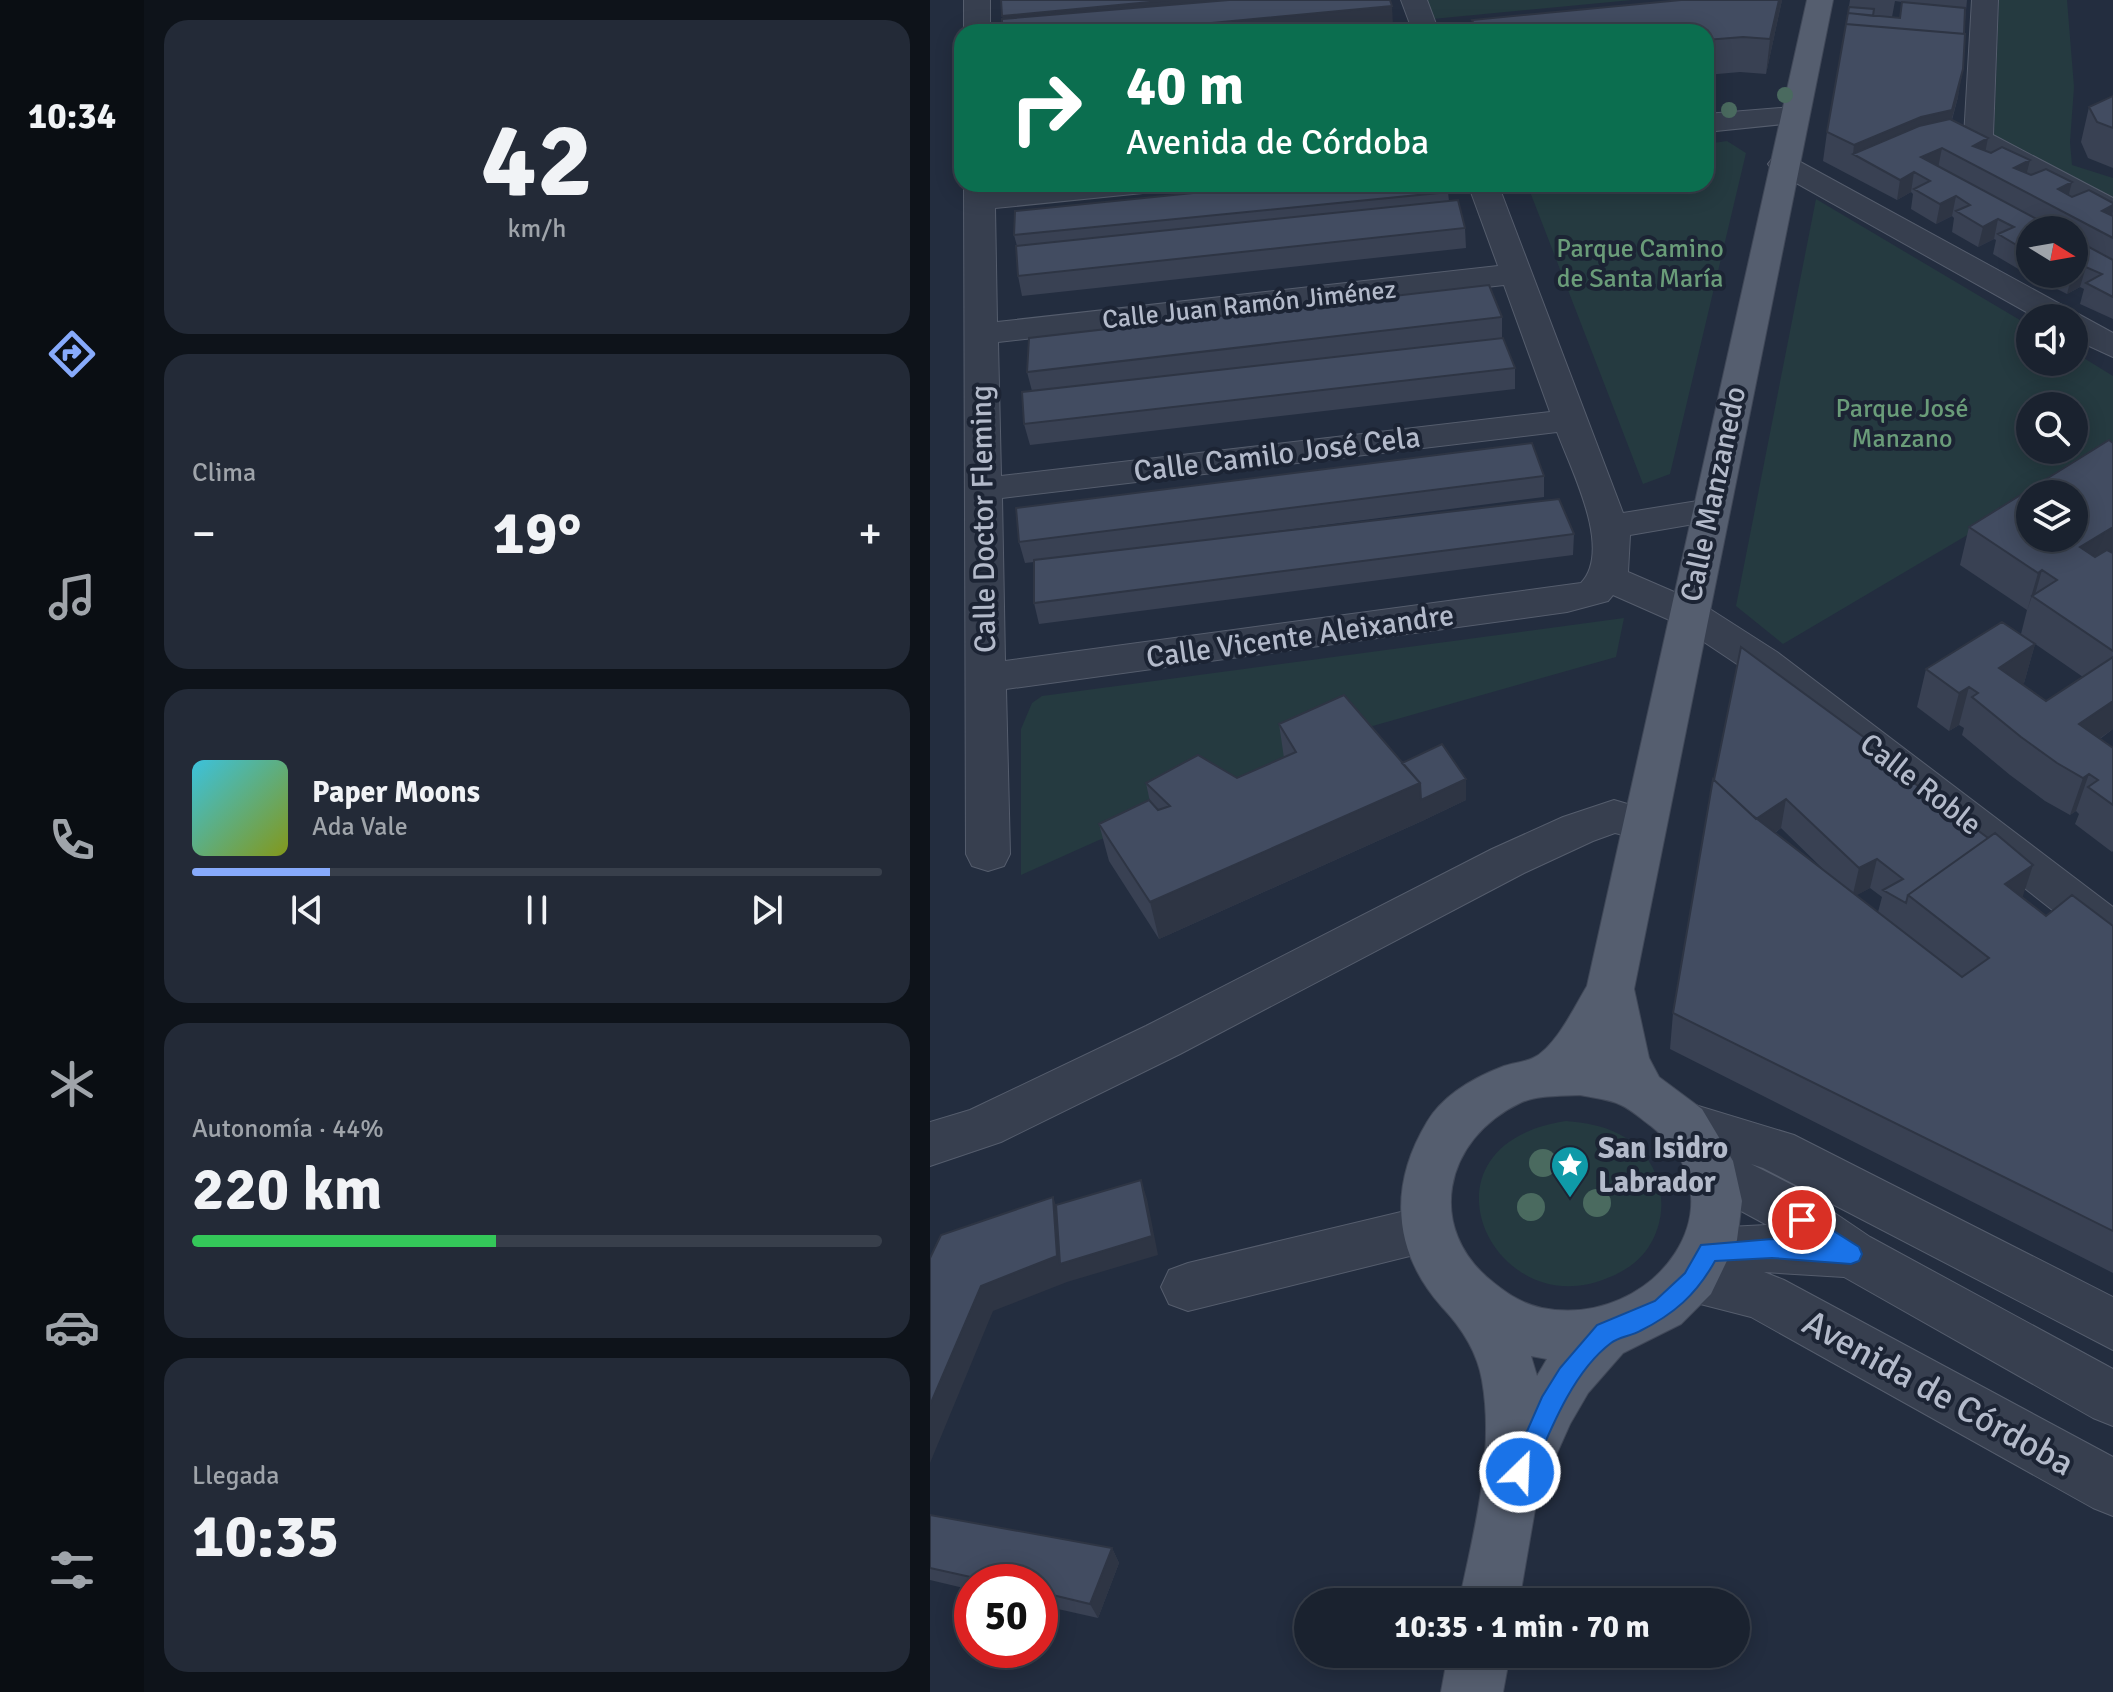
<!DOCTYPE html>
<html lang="es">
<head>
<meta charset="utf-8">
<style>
	:root { --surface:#1a222f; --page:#232a37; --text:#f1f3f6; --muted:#9fa4aa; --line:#383f4b; --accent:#87aafb }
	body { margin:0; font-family:Signika,sans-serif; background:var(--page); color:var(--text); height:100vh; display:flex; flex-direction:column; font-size:30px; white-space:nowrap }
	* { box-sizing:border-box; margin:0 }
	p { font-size:26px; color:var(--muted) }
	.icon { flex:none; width:44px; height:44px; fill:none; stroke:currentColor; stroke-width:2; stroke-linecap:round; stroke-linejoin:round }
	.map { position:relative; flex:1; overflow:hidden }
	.side { display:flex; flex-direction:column; gap:20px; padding:20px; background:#0e131a; width:786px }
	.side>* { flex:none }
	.top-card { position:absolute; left:24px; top:24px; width:760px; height:168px; border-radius:24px; box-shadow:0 4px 20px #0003,0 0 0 2px var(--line); background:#0b6e4f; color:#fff; overflow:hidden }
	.needle { width:52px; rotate:101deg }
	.controls { position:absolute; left:1086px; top:216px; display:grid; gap:16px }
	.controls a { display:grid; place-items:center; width:72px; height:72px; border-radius:50%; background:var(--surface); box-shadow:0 4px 20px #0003,0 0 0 2px var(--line); font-size:40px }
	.speed { position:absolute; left:24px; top:1564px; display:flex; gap:16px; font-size:40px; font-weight:700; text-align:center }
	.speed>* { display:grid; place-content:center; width:104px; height:104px; border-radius:50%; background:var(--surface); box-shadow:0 4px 20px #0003,0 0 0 2px var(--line); line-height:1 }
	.speed .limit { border:12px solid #d22; background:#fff; color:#111 }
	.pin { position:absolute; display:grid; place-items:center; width:68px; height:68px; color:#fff; margin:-34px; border:4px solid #fff; border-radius:50%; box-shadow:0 2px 8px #0007 }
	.me { position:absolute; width:88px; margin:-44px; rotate:24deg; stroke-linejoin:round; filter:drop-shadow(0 0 6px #0008) }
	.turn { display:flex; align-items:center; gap:28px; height:168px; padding:0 40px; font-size:36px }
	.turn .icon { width:104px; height:104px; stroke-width:2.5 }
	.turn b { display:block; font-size:56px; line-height:68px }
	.big { font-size:60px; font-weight:700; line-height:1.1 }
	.side .tile { flex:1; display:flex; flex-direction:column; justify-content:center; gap:12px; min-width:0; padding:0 28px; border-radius:24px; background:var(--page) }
	.side .dial { align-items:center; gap:0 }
	.dial b { font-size:104px; line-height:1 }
	.song { display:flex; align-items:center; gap:24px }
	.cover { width:96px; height:96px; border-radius:12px; background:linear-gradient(135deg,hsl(190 70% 55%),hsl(70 70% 35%)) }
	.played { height:8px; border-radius:4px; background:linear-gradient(90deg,var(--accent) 20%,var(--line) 20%) }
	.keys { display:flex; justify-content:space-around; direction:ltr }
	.heat { display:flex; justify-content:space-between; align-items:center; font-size:44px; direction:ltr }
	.charge { height:12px; border-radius:6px; background:linear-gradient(90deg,#34c759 44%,var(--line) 0) }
	.trip { position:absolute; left:364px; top:1588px; width:456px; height:80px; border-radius:40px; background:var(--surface); box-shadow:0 4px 20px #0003,0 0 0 2px var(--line); font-weight:700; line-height:80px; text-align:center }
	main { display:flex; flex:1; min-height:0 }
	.dock { display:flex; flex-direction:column; width:144px; justify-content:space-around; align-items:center; background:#0a0e13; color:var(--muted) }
	.dock .icon { width:56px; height:56px }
	.dock .on { color:var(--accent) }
	.dock b { font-size:36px; color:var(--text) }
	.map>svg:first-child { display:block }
	.green { fill:#253a40; fill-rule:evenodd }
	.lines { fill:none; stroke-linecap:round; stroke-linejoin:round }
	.minor-casing { stroke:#555d6d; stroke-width:2 }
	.major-casing { stroke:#404858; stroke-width:2 }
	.minor { fill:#373f4f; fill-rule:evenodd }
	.major { fill:#555e6f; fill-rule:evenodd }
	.tree { fill:#4a6a5f }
	.wall { fill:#394153; fill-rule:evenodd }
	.shaded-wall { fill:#2e3544 }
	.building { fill:#424c61; stroke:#2e3544; stroke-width:2; fill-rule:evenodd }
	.route { fill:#1a73e8; stroke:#114b97; stroke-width:2 }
	.labels { text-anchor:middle; stroke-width:8; stroke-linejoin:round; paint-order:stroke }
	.far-park-label { font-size:26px; fill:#6a9c79; stroke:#1c2434 }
	.far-street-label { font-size:26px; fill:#b3baca; stroke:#1c2434 }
	.street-label { font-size:30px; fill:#b3baca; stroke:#1c2434 }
	.poi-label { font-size:30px; font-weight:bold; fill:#b3baca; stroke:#1c2434; text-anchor:start }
	.near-street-label { font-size:36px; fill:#b3baca; stroke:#1c2434 }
</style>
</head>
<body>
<main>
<nav class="dock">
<b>10:34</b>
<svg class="icon on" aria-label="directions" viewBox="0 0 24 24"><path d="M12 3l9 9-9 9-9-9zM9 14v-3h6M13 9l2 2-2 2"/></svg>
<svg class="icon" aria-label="music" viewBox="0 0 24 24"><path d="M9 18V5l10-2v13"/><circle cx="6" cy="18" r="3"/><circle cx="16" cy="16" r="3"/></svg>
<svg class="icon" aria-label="phone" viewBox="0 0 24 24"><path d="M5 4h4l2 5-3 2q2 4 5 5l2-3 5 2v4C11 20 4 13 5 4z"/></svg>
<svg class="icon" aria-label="climate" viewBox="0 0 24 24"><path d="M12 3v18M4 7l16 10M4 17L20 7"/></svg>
<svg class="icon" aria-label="car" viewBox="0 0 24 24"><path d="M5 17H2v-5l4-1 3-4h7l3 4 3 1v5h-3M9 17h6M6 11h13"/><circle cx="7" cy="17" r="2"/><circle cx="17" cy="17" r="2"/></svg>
<svg class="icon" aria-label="filters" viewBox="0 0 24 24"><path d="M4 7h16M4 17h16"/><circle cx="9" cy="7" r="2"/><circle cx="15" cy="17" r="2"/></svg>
</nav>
<section class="side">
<div class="tile dial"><b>42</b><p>km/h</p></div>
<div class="tile"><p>Clima</p>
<div class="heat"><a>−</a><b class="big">19°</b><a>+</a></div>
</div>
<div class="tile">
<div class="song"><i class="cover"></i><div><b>Paper Moons</b><p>Ada Vale</p></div></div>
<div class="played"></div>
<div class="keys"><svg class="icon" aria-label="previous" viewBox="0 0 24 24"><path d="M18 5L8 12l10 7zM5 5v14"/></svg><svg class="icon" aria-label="pause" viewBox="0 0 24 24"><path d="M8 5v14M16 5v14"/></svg><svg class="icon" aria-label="next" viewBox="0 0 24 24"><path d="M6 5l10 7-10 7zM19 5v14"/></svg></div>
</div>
<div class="tile"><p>Autonomía · 44%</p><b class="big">220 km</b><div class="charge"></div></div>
<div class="tile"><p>Llegada</p><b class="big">10:35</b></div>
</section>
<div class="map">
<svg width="1183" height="1692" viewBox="0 0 1183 1692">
	<rect width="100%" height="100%" fill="#232d3f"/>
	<path class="green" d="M484,0h218l-210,20z
		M1069,0h68l7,87 -4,55 2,23 41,13v19l-119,-62z
		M797,141l19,12 -76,321 -27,10 -116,-300h179v-40z
		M886,199l214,127v36h44v-10l39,24v73l-83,45v4l-247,146 -47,-38zM1100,406h44v44h-44z
		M694,618l-8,39 -268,76 -193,88 -56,19 -78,35v-146l11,-26 10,-7z
		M636,1121c19,2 36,4 53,13 40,20 54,71 32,109 -10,18 -27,29 -46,36 -113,45 -197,-134 -39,-158z"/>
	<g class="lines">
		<g class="minor-casing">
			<path id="minor" d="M34,0h26v32h-26z
				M471,0h26l12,32h-26z
				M1042,0h26l-5,135 120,63v21l-11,-3 -127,-66 -11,-13z
				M863,107l10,3 4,6 -4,6 -97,10v-18z
				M853,155l10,3 320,175v24l-39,-18v-21h-37l-264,-148 -5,-6 5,-6z
				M34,184h30v6l62,-6h102l-4,6 -11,3 -148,15 2,114 501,-56 -30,-82h30l125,329 87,-14 13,4 5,8 -5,8 -93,16 -2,37 74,32 75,48 336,255v43l-16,-5 -348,-273 -75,-50 -61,-27 -5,6 -41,11 -561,77 4,165 -6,12 -16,5 -16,-5 -6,-12zM574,285l46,127 -549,64 -3,-134zM627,432c14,37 56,118 24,151l-576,78 -3,-163z
				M684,800l44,13 7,11 -7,11 -15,5 -28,-7 -22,8 -69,32 -344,181 -179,88 -71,24v-44l40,-12 176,-84 346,-177 71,-32z
				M752,1101l112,34 319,162v53l-350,-182 -12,-4 45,23 74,50 243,132v57l-20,-8 -249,-141 -80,-5 20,8 329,177v59l-20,-8 -342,-191 -78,-20 -8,-17 8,-17 13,-5 -3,-6 7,-17 19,-7 58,-3 -74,-40 -7,-16 7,-16 10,-3 -39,-13 -7,-15 7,-15z
				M496,1206l18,7 8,16 -8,16 -18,7 -238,59 -19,-7 -8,-17 8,-17 19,-7z"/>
		</g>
		<g class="major-casing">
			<path id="major" d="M877,0h26l-199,989 15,69 10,19 43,32 31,52 9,40 -5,39 -26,54 -30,30 -58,29 -35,40 -18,31 -33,74 -18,104h-60c15,-71 36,-149 23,-222 -5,-29 -21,-53 -40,-73 -50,-56 -53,-122 -15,-185 16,-27 48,-45 77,-56 9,-3 21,-4 29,-8 22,-10 42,-52 54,-72zM650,1095c14,3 29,4 41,10 11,5 20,14 30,21 97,77 2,204 -109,182 -19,-4 -33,-13 -48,-25 -70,-54 -50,-144 26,-180 17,-8 41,-7 60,-8zM601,1356l16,3 -10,17z
				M518,1654h62l-7,38h-62z"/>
		</g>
		<use href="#minor" class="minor"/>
		<use href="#major" class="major"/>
	</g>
	<g class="tree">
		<circle cx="855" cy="95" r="8"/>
		<circle cx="799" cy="110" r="8"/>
		<circle cx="613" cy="1163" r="14"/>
		<circle cx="667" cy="1203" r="14"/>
		<circle cx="601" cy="1207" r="14"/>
	</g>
	<path class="wall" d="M852,0l-16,74 -26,-2 -34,3v-43h-234v-12z
		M920,0h117l-9,97 -6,23 34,31 41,22 45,9 -3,13 3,2 41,6 -1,13h1v103l-33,-15 4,-15 -4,-2 -13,7 -32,-16 1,-4h38v-44h-44v35l-10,5 -27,-16 3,-14 -2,-1 -16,8 -26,-15 2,-14 -2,-2 -16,8 -25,-15 2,-15 -2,-2 -14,8 -74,-39 4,-29zM965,1l7,1 -2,16 -8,-1z
		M1183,96v72l-25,-10 -7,-16 8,-35z
		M518,192l1,9 16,27 1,20 -444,48 -4,-20 -1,-30 -3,-11z
		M572,317v21l-148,17 161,13v21l-485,56 -6,-21 8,-33 -5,-19z
		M1183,443v286l-13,10 13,9v103l-1,1 -37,-28 4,-10 -3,-3 -6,4 -25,-14 -35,-26 -48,-40 2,-7 -5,-3 -10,6 -32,-24 9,-38 109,-25 -11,39 -2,1 24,17 37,-24 -62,-43 6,-24 -67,-45 9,-38z
		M614,476v21l-360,46 390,-9 -1,21 -534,69 -5,-21v-41l-9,1 -6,-21z
		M349,724l123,39 64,37 -44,21 -263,118 -50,-78 -10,-37 51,-22 -4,-19 91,-5 47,-20z
		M939,741l-1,7 155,150 23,18 67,10v347l-443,-224 3,-36 41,-233zM851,828l44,43 -50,-38zM940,888l12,9 -4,15 -22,-17z
		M0,1515l182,33 7,15 -21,55 -58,-13v-23h-68v8l-42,-10z"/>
	<path class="shaded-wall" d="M241,0h203l-369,32 -3,-16z
		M849,0h3l-16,74 4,-35z
		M462,6l1,19 -75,7h-201z
		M1033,69l-5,28 -12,42 -93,15 1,-9z
		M1058,138l-4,20 -11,-12z
		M1012,148l-4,20 -17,-11z
		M1100,160l-5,20 -11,-12z
		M984,172l-3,20 -14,8 3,-20z
		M1142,182l-5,20 -9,-13z
		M1026,196l-4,20 -16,8 4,-20z
		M1183,205v6l-3,13 -8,-13z
		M1068,219l-4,20 -16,8 5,-20z
		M1100,247v18l-10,5 5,-20z
		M1156,267l-6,20 -13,7 5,-20z
		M1183,527v30l-44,29 11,-39z
		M1112,570l-8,28 -2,-2 -5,15 11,-38z
		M1105,644l-11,39 -35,23 10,-38z
		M1039,687l-10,38 -10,6 10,-38z
		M1183,701v28l-47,33 13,-38z
		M1159,774l-13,37 -6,4 13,-37z
		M536,779v21l-44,21 -263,118 -9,-37 270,-119z
		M856,799l-5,29 -35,24 5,-29z
		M947,859l-7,29 -18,10 7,-30z
		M1103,865l-12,37 -16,-18z
		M211,1180l6,19 11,56 -91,27 -74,29 -63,152v-58l51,-119 72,-89 10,27z
		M182,1548l7,15 -21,55 -8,-14z"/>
	<path class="building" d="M71,0h170l-169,16z
		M299,0h161l2,6 -275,26h-115v-13z
		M751,0h98l-9,39 -27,-2 -37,3v-8h-229l-5,-12z
		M972,2l63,6 -1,26 -118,-10 2,-11 52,5z
		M919,7l25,2 -1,7 -25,-3z
		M916,24l119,10 -2,35 -11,41 -31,7 -67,28 -27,-13z
		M1183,96v32l-16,-6 -8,-15z
		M1020,119l38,19 -15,8 18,7 11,-6 28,13 -16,8 17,7 15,-6 26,13 -14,7 14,8 17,-7 24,13v2l-11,6 11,5v22l-171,-90 -21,9 136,73h-27v17l-5,3 -27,-16 16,-7 -16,-8 -15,8 -27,-16 14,-6 -14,-9 -16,8 -26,-15 16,-8 -16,-9 -14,8 -47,-26 66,-28z
		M352,184h164l2,8 -434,43 1,-24z
		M528,200l7,28 -447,48 -2,-30z
		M1144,239l39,21v37l-27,-14 16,-9 -16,-7 -12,6z
		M559,285l13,32 -475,55 2,-34z
		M573,338l12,30 -491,56 -2,-32z
		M1179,440l4,3v84l-33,20 15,10 12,-7 6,3v98l-81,-55 25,-16 -15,-10 -4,3 -69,-46zM1100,494h44v44h-44z
		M602,443l12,33 -525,66 -3,-34z
		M629,499l15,35 -540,69v-43z
		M1072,622l33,22 -36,24 47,33 67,-44v44l-34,23 34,24v57l-25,-18 10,-7 -9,-6 -6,4 -26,-15 -36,-26 -49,-40 6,-4 -9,-6 -10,6 -33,-24z
		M811,647l128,94 -6,4 125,93 -80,57 -2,8 -23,-13 20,-11 -26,-20 -18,9 -73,-69 -30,20 -42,-39z
		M414,695l76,88 -270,119 -51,-78 50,-24 9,10 12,-4 -24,-23 52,-28 39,23 59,-26 -17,-28z
		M512,744l24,35 -45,21 -1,-17 -18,-20z
		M783,779l39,36 210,162 27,-19 -81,-63 87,-62 38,32 -28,19 41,32 26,-21 41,31v305l-440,-218z
		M211,1180l11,56 -92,28 -4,-59z
		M123,1197l4,59 -76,30 -51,119v-147l11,-23z
		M0,1515l182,33 -22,56 -50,-12v-10h-47l-63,-14z"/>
	<path class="route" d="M872,1211l57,36 3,7 -3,7 -8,3 -79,-6 -57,3c-19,34 -41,53 -75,70 -9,5 -22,6 -29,12 -40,30 -63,93 -82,137l-9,3 -8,-3 -3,-8 33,-75 18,-29 37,-43 58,-24 30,-28 16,-28 71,-6 44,3 -21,-15 -3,-7 3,-7z"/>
	<defs>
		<g id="sight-pin" transform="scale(2)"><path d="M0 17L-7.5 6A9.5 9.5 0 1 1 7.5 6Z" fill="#0f9aa8" stroke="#1c2434"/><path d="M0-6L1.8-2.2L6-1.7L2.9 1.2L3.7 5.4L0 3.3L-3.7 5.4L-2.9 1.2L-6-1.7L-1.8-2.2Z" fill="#fff"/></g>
	</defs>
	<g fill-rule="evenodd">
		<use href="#sight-pin" x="640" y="1165"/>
	</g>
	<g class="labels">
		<g class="far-park-label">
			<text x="710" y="257">Parque Camino<tspan x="710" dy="30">de Santa María</tspan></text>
			<text x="972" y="417">Parque José<tspan x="972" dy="30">Manzano</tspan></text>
		</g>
		<g class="far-street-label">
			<text transform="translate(319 304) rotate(-6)" y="9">Calle Juan Ramón Jiménez</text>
		</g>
		<g class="street-label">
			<text transform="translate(347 454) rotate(-7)" y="10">Calle Camilo José Cela</text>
			<text transform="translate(783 494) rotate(-78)" y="10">Calle Manzanedo</text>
			<text transform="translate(53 519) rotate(-91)" y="10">Calle Doctor Fleming</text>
			<text transform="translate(370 636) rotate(-8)" y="10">Calle Vicente Aleixandre</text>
			<text transform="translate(991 784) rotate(38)" y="10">Calle Roble</text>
		</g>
		<g class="poi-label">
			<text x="668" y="1158">San Isidro<tspan x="668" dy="34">Labrador</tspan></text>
		</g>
		<g class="near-street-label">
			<text transform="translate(1009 1392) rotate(29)" y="13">Avenida de Córdoba</text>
		</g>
	</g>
</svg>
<div class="controls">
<a><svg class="needle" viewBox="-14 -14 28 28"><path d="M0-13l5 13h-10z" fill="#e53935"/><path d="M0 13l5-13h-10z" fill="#9fa4aa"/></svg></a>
<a><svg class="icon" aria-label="sound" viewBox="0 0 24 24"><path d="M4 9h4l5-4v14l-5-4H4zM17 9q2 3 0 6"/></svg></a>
<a><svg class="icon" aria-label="search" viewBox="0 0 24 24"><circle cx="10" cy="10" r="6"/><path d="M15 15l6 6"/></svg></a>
<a><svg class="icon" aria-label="layers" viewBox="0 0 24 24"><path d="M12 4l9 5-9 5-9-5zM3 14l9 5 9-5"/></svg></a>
</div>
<div class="speed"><div class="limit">50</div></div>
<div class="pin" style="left:872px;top:1220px;background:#d93025"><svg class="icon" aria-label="arrive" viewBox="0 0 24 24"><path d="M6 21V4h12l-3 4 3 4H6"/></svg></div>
<svg class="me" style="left:590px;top:1472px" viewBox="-20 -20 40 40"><circle r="17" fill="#1a73e8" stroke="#fff" stroke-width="3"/><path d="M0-11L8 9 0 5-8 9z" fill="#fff"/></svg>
<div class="trip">10:35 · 1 min · 70 m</div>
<div class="top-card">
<div class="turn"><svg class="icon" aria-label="right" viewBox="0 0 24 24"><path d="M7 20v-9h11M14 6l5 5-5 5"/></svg><div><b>40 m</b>Avenida de Córdoba</div></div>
</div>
</div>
</main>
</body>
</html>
